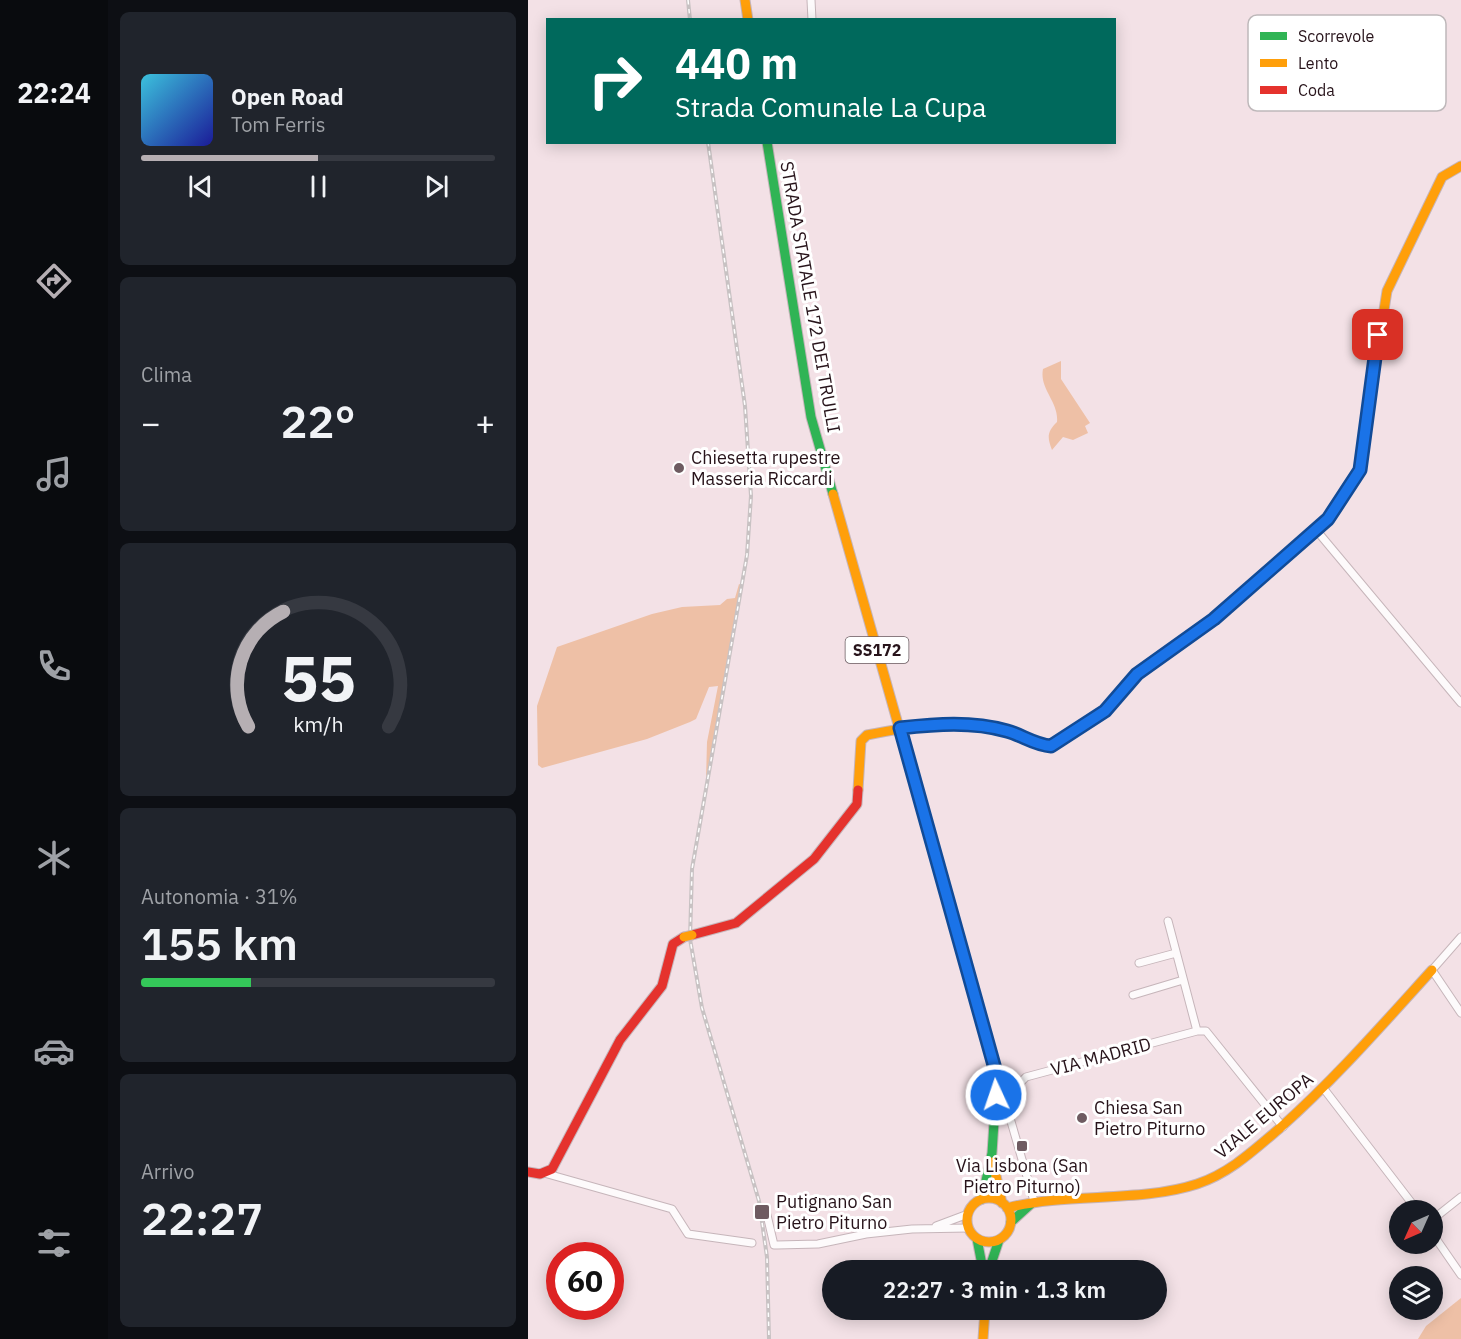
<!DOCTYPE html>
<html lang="it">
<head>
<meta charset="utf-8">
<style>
	:root { --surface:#171b24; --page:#20242c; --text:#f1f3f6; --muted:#9ea1a6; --line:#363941; --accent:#b6afb3 }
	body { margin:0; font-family:"IBM Plex Sans",sans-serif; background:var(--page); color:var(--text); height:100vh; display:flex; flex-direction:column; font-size:22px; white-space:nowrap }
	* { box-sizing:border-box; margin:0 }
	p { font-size:20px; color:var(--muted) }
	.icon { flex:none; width:33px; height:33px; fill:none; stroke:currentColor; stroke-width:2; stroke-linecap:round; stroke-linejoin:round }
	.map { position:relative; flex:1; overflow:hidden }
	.details { display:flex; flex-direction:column; gap:12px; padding:12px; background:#0d0f14; width:420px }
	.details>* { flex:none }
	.guide { position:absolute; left:18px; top:18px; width:570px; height:126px; border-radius:0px; box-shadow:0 3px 15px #0003; background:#00695c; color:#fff; overflow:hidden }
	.needle { width:39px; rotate:225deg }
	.controls { position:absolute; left:861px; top:1200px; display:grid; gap:12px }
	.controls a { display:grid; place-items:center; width:54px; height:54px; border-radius:50%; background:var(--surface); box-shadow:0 3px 15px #0003; font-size:30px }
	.speed { position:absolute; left:18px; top:1242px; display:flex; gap:12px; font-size:30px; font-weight:700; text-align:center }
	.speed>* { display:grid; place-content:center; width:78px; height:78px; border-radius:50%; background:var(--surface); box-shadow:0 3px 15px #0003; line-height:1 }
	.speed .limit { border:9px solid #d22; background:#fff; color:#111 }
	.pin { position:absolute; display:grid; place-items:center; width:51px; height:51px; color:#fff; margin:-26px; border-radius:12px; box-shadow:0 3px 9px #0006 }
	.me { position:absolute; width:66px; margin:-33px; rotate:357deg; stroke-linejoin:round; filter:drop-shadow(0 0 4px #0008) }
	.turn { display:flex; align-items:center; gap:21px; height:126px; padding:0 30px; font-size:27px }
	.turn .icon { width:78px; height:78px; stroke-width:2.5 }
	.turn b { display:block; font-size:42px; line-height:51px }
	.big { font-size:45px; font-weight:600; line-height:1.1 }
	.details .tile { flex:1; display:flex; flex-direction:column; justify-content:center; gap:9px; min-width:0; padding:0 21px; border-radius:9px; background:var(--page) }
	.details .dial { align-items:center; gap:0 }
	.dial svg { height:156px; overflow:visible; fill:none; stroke:var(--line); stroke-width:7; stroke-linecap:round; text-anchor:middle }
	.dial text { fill:var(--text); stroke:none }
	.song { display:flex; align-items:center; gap:18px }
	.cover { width:72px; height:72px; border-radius:9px; background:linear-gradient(135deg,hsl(190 70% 55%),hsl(240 70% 35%)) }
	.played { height:6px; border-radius:3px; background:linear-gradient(90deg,var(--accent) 50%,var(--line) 50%) }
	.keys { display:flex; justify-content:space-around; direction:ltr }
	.heat { display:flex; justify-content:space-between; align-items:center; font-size:33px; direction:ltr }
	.charge { height:9px; border-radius:4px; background:linear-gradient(90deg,#34c759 31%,var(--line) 0) }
	.trip { position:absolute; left:294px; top:1260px; width:345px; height:60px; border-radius:30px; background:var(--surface); box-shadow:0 3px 15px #0003; font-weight:600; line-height:60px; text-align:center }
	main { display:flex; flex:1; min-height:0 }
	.tab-bar { display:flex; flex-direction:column; width:108px; justify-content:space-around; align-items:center; background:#090b0e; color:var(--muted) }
	.tab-bar .icon { width:42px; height:42px }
	.tab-bar .current { color:var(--accent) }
	.tab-bar b { font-size:27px; color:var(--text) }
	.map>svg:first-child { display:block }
	.green { fill:#eec0a6 }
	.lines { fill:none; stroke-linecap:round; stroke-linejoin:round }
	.street-casing { stroke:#c6b5ba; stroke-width:9 }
	.fast-casing { stroke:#c6b5ba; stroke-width:11 }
	.slow-casing { stroke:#c6b5ba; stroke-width:11 }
	.jam-casing { stroke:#c6b5ba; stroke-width:11 }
	.street { stroke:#fdfafb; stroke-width:7 }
	.fast { stroke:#30b455; stroke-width:9 }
	.slow { stroke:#ff9f0a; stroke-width:9 }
	.jam { stroke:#e5322d; stroke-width:9 }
	.rail-casing { stroke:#c8c2c3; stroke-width:4 }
	.rail { stroke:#fff; stroke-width:1.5; stroke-dasharray:4.5; stroke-linecap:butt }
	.slow-bridge-casing { stroke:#c6b5ba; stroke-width:11; stroke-linecap:butt }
	.slow-bridge { stroke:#ff9f0a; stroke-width:9 }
	.route-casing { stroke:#114b97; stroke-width:15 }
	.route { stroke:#1a73e8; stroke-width:10 }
	.poi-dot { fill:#6e5b61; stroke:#fff; stroke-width:2 }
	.labels { text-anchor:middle; stroke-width:6; stroke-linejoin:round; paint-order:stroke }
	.shield { fill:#fff; stroke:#685a5f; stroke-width:1.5 }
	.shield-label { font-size:16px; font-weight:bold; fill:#27131a }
	.street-label { font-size:18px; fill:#27131a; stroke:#fff }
	.poi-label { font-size:18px; fill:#27131a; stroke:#fff; text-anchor:start }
	.key { fill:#fff; stroke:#beb8ba; stroke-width:1.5 }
	.key-label { font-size:16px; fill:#27131a }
</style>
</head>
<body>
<main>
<nav class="tab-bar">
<b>22:24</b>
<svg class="icon current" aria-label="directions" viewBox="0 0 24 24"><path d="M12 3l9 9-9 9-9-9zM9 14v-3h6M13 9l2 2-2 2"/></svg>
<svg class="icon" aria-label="music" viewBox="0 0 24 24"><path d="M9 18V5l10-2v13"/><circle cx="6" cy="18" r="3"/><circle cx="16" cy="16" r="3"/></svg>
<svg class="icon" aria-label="phone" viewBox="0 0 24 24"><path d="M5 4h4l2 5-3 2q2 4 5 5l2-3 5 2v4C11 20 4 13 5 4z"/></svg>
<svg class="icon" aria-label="climate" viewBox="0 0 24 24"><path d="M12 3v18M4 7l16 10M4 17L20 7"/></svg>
<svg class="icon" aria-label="car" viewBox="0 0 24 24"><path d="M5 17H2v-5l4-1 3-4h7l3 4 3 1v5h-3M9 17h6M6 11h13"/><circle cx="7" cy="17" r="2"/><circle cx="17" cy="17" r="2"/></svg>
<svg class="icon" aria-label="filters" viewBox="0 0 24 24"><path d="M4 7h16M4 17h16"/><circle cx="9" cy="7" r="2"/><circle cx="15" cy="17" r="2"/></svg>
</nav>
<section class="details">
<div class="tile">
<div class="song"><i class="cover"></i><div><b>Open Road</b><p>Tom Ferris</p></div></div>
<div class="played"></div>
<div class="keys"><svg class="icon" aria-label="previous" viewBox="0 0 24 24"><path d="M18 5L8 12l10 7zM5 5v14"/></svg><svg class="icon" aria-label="pause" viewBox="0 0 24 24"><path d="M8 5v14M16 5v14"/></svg><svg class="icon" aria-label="next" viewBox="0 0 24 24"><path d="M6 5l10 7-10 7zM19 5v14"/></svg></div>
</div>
<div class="tile"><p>Clima</p>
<div class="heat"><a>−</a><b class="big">22°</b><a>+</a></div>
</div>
<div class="tile dial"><svg viewBox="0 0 100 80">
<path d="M14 69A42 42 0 1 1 86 69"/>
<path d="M14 69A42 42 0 0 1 32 10" stroke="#b6afb3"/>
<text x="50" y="56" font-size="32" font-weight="700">55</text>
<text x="50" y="72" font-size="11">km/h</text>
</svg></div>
<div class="tile"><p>Autonomia · 31%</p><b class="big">155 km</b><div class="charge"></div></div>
<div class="tile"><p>Arrivo</p><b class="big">22:27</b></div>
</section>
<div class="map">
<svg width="933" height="1339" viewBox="0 0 933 1339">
	<rect width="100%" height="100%" fill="#f3e1e6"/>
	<path class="green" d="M533,361v18l29,44 -5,3 3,7 -15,7 -10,-3 -11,13c-5,-13 -5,-18 5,-28 2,-20 -18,-33 -14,-53z
		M211,584l2,1 -35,195 1,-38 11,-56 -9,1 -13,32 -6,3 -43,17 -105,29 -4,-3 -1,-59 20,-59 95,-33 30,-7 38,-2 7,-6 8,-1z
		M933,1298v41h-43l8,-13z"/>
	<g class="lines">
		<g class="street-casing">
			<path id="street" d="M283,0l1,20
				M789,531l144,172
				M640,921l29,110
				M933,937l-29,33 29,43
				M611,963l37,-10
				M605,995l50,-15
				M796,1089l93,121
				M16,1173l128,36 16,25 64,9
				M506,1201l-24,-83 1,-26 15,-15 171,-46h9l77,96
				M239,1215l7,30h3l41,-1 48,-10 46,-5 56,-1
				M904,1220l29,-23
				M408,1226l32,-12
				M904,1233l29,42"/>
		</g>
		<g class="fast-casing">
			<path id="fast" d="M239,142l44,275 22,77
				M620,665l66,-46 114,-100 32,-49 9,-65
				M379,756l90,320 -5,77 -10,46
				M483,1222l20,-18
				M449,1239l6,31
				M461,1270l10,-30"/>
		</g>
		<g class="slow-casing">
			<path id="slow" d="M217,0l3,20
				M841,405l18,-114 55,-114 19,-11
				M305,494l74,262
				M330,790l3,-49 6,-6c41,-8 84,-16 126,-7 20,4 37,15 58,18l54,-35 21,-27 22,-19
				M465,1162l9,41
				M439 1220a22 22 0 1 1 44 0a22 22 0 1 1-44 0Z
				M479,1208c61,-16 132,-5 190,-24 33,-11 57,-34 83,-56 55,-49 103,-104 152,-158
				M455,1339l2,-29"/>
		</g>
		<g class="jam-casing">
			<path id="jam" d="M164,935l44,-12 78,-64 43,-55 1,-14
				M0,1172l12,2 12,-5 68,-129 42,-54 11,-42 11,-7"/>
		</g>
		<use href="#street" class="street"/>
		<use href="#fast" class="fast"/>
		<use href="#slow" class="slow"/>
		<use href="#jam" class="jam"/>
		<g class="rail-casing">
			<path id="rail" d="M160,0l2,20
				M180,142l37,264 6,90 -4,59 -55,314 -2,70 12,69 57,193 8,56 2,82"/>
		</g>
		<use href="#rail" class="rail"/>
		<g class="slow-bridge-casing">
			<path id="slow-bridge" d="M156,937l8,-2"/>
		</g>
		<use href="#slow-bridge" class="slow-bridge"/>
	</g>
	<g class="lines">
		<g class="route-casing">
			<path id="route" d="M468,1095l1,-19 -97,-348c36,-4 72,-7 107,3 15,4 28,14 44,15l54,-35 32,-37 77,-55 114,-100 32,-49 18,-135"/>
		</g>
		<use href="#route" class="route"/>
	</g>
	<g class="poi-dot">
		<circle cx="151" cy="468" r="6"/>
		<circle cx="554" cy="1118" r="6"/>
		<rect x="488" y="1140" width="12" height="12" rx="3"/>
		<rect x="226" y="1204" width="16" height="16" rx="3"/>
	</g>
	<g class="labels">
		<rect class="shield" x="317.5" y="637" width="63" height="26" rx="4.5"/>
		<g class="shield-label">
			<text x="349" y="656">SS172</text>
		</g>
		<g class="street-label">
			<text transform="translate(282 297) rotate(80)" y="6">STRADA STATALE 172 DEI TRULLI</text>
			<text transform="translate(573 1057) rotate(-15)" y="6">VIA MADRID</text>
			<text transform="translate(736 1116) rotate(-40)" y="6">VIALE EUROPA</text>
		</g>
		<g class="poi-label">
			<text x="163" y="464">Chiesetta rupestre<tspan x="163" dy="21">Masseria Riccardi</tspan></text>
			<text x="566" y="1114">Chiesa San<tspan x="566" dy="21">Pietro Piturno</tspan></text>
			<text x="494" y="1172" text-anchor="middle">Via Lisbona (San<tspan x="494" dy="21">Pietro Piturno)</tspan></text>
			<text x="248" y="1208">Putignano San<tspan x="248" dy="21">Pietro Piturno</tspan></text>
		</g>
	</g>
	<rect x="720" y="15" width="198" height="96" rx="9" class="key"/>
	<rect x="732" y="32" width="27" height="8" fill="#30b455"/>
	<rect x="732" y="59" width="27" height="8" fill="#ff9f0a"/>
	<rect x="732" y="86" width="27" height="8" fill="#e5322d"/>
	<g class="key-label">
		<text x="770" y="42">Scorrevole</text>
		<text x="770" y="69">Lento</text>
		<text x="770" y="96">Coda</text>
	</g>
</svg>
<div class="controls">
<a><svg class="needle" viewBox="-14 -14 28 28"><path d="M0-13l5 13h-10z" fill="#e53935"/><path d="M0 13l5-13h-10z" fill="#9ea1a6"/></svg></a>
<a><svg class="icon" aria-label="layers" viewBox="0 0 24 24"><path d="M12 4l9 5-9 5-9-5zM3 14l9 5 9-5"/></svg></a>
</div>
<div class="speed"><div class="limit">60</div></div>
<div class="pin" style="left:850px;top:335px;background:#d93025"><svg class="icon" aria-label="arrive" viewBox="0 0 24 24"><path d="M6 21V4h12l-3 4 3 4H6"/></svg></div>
<svg class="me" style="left:468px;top:1095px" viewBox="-20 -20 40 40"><circle r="17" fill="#1a73e8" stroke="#fff" stroke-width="3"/><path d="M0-11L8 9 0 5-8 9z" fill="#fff"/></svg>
<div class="trip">22:27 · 3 min · 1.3 km</div>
<div class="guide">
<div class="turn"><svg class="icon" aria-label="right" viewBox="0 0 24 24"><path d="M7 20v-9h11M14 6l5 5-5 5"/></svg><div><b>440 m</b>Strada Comunale La Cupa</div></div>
</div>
</div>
</main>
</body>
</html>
